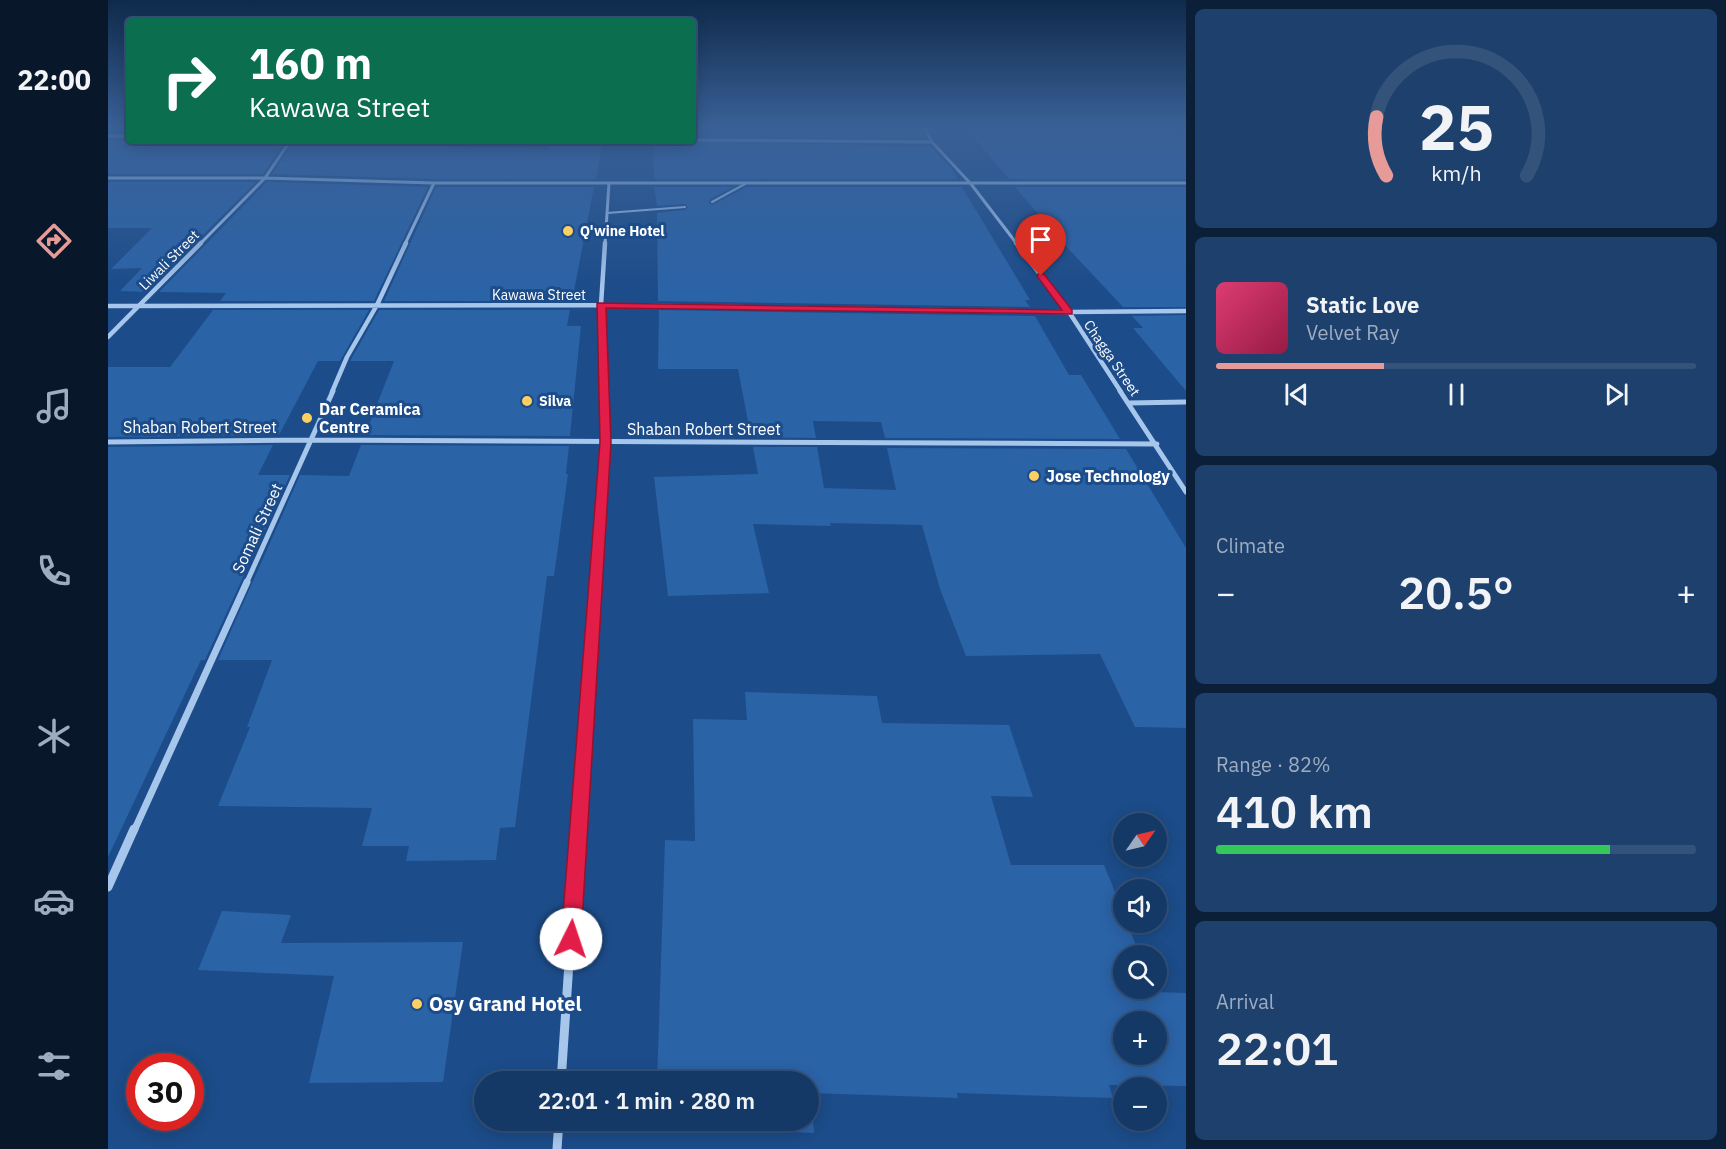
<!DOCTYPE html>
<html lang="en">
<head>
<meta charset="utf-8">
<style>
	:root { --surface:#153967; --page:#1e406d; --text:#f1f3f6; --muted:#9dacc0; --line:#34537b; --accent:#e69b98 }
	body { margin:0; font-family:"IBM Plex Sans",sans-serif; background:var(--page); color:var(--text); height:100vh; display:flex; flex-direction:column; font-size:22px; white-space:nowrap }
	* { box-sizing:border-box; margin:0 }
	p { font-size:20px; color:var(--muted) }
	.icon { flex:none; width:33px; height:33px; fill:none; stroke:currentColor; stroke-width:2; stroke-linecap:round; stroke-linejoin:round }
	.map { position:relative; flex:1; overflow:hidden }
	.drawer { display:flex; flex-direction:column; gap:9px; padding:9px; background:#0c1f39; width:540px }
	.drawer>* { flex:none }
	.top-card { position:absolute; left:18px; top:18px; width:570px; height:126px; border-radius:6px; box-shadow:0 3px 15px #0003,0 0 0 2px var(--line); background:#0b6e4f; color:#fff; overflow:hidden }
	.needle { width:39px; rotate:56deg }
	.tools { position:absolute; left:1005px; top:813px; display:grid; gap:12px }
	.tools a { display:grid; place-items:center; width:54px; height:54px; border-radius:50%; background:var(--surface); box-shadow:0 3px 15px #0003,0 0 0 2px var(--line); font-size:30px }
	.speed { position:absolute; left:18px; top:1053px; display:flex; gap:12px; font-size:30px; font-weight:700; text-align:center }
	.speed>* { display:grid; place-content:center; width:78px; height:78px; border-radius:50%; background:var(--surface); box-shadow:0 3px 15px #0003,0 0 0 2px var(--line); line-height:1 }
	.speed .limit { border:9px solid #d22; background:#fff; color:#111 }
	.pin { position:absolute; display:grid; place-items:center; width:51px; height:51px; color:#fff; margin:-62px -26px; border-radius:50% 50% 50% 0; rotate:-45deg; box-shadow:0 0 6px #0007 }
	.pin .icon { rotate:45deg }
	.me { position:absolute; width:66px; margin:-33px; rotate:4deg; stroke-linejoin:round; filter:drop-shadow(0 0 4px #0008) }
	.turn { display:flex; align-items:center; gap:21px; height:126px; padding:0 24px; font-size:27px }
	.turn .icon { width:78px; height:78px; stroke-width:2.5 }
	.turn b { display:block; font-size:42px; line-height:51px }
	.big { font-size:45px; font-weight:600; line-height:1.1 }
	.drawer .tile { flex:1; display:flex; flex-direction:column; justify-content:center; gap:9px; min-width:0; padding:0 21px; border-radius:9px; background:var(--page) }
	.drawer .dial { align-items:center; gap:0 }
	.dial svg { height:156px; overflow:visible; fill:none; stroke:var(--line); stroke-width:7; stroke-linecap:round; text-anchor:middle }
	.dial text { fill:var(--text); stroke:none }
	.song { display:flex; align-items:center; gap:18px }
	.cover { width:72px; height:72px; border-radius:9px; background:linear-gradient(135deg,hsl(340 70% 55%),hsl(340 70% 35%)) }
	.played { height:6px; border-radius:3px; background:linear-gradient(90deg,var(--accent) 35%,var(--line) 35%) }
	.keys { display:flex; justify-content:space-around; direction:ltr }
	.heat { display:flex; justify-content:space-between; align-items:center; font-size:33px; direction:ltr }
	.charge { height:9px; border-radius:4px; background:linear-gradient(90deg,#34c759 82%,var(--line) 0) }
	.trip { position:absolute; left:366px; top:1071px; width:345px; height:60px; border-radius:30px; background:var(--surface); box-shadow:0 3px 15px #0003,0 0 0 2px var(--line); font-weight:600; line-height:60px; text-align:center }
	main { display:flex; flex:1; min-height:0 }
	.dock { display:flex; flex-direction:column; width:108px; justify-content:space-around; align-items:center; background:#081729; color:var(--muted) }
	.dock .icon { width:42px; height:42px }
	.dock .active { color:var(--accent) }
	.dock b { font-size:27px; color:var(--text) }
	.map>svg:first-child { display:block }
	.building { fill:#2b63a7; fill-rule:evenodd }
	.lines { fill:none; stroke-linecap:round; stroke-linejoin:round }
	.lane { stroke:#a6c6ec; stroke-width:2 }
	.street-far4 { stroke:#a6c6ec; stroke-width:3 }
	.street-far3 { stroke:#a6c6ec; stroke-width:4.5 }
	.street-far2 { stroke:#a6c6ec; stroke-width:5 }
	.street-far1 { stroke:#a6c6ec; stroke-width:7 }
	.street { stroke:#a6c6ec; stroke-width:9 }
	.route { fill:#e11d48; stroke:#92132f; stroke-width:1.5 }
	.poi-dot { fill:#fdcf63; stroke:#1c4c89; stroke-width:2 }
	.labels { text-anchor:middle; stroke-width:6; stroke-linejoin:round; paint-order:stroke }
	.far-poi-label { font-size:14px; font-weight:bold; fill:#fff; stroke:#1c4c89; text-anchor:start }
	.far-street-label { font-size:14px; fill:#fff; stroke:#1c4c89 }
	.poi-label { font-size:16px; font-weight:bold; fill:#fff; stroke:#1c4c89; text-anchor:start }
	.street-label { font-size:16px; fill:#fff; stroke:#1c4c89 }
	.near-poi-label { font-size:20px; font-weight:bold; fill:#fff; stroke:#1c4c89; text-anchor:start }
</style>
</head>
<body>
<main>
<nav class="dock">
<b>22:00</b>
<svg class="icon active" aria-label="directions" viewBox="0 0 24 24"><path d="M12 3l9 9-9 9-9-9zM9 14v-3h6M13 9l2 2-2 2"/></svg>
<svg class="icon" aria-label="music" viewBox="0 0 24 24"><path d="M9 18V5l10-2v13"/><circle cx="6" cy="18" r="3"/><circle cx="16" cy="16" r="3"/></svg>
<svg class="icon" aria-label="phone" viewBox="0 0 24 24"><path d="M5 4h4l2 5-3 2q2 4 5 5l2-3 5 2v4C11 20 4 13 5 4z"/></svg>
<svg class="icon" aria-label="climate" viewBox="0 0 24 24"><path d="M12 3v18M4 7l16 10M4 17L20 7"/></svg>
<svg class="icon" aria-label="car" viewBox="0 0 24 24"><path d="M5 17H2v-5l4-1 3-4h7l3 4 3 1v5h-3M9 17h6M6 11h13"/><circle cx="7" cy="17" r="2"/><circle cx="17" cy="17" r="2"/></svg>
<svg class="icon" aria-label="filters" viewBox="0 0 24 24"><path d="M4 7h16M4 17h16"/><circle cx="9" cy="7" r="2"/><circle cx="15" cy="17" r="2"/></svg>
</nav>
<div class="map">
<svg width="1078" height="1149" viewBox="0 0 1078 1149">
	<rect width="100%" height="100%" fill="#1c4c89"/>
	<path class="building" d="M603,129h210l5,9 -215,-2z
		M859,129h205l14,11v39h-177z
		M0,141h177l-22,33h-155z
		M186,141h118l-3,5 140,3 1,-8h53l-7,38h-162l-162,-5z
		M545,141l277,5 21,22 7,11h-304z
		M0,182h148l-110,110 -26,-1 22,-23 -31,1 41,-41h-44z
		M159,182l161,5 -54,114h-154l6,-8 -67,-1z
		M328,187h158l-22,114h-188z
		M546,187h79l-23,12 -1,4 3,2 35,-18h215l68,113h-5l5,7 -372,-6 -1,-88 28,-3 3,-3 -3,-3 -28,2z
		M907,187h171v120h-63l-59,-63z
		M105,310h156l-29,51h-22l-39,74 -171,2v-70h62z
		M271,310h191l-3,16h14l-11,110 -205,-1 29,-74h-44z
		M551,310l376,6 34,59h12l39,64 -235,-1 -4,-16 -68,-1 3,17 -65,-1 -13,-68h-80z
		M1078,315v76l-53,-63h10l-11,-12z
		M165,445l-15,30h32l-85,185h-4l-93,197v-410z
		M253,445l208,1 -3,28h2l-14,102h-7l-32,251 -15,1 -4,32 -90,1 3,-15h-47l10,-38 -154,-2 32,-79h-3l25,-67h-54l82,-185 49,1z
		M645,447h64l7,41 72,2 -9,-42 239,1 60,99v180l-51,-1 -35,-73 -134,2 -26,-67 -18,-64 -92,-2 1,3 -78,-2 16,69 -101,3 -14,-119 104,-3z
		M637,692l132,4 5,27 127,2 24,72 -42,-1 20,69h93l20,49v8h3l13,34h-16v32h29l2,4 31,1v93l-77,-1 4,13 -156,-5 1,5 -147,-5 3,40 -159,-8 1,-5h152v-38h-151l8,-242 30,1 -2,-122 54,1zM1016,1022h32v32h-32z
		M114,911l69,4 -10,28 182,-1 -20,140 -134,1 25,-107 -136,-6z"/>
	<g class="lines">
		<path class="lane" d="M604,202l33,-18
			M499,213l78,-6"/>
		<path class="street-far4" d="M817,129l7,13 39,42 46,60
			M0,136h21
			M585,140l239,2
			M0,178h157l169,5h752
			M92,244l65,-66 25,-37
			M297,244l29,-61
			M497,244l4,-61"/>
		<path class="street-far3" d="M908,243l53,69 52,80
			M0,306l493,-1 468,7 117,-1
			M0,337l93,-94
			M224,392l15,-35 30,-52 29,-62
			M496,392l-3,-87 4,-62"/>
		<path class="street-far2" d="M1012,391l66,101
			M1021,403l57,-1
			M0,442l204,-2 845,4
			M138,584l87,-193
			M487,584l10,-142 -1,-51"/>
		<path class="street-far1" d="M26,831l113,-249
			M470,831l17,-249"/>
		<path class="street" d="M0,887l26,-58
			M453,1082l17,-253
			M449,1149l2,-29"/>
	</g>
	<linearGradient id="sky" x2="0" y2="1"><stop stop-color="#0f2a4b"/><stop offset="0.44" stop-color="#3a6197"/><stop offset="1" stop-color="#3a6197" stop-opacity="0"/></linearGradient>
	<rect width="1078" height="290" fill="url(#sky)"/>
	<path class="route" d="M930,274h6l28,36v4l-466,-6 5,134 -30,497 -3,7 -7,2 -7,-2 -3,-7 39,-497 -3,-139 465,7 -25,-34z"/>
	<g class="poi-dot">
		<circle cx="460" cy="231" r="6"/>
		<circle cx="419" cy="401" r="6"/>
		<circle cx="199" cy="418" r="6"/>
		<circle cx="926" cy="476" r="6"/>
		<circle cx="309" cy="1004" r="6"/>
	</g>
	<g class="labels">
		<g class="far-poi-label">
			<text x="472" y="236">Q'wine Hotel</text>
			<text x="431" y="406">Silva</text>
		</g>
		<g class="far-street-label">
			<text transform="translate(61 260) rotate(-45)" y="5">Liwali Street</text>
			<text x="431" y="300">Kawawa Street</text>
			<text transform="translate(1004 358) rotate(56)" y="5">Chagga Street</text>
		</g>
		<g class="poi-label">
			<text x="211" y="415">Dar Ceramica<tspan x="211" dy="18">Centre</tspan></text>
			<text x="938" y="482">Jose Technology</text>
		</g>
		<g class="street-label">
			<text x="92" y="433">Shaban Robert Street</text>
			<text x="596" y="435">Shaban Robert Street</text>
			<text transform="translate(149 528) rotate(-65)" y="6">Somali Street</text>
		</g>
		<g class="near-poi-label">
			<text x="321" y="1011">Osy Grand Hotel</text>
		</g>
	</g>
</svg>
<div class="tools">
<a><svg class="needle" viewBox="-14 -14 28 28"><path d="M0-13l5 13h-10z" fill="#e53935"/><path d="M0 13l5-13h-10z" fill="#9dacc0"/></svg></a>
<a><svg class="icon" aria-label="sound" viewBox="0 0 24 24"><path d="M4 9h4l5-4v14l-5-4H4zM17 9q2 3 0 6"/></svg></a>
<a><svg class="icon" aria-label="search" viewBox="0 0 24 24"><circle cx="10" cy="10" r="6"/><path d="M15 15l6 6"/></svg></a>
<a>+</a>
<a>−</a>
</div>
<div class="speed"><div class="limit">30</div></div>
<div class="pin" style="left:933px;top:276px;background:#d93025"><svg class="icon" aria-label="arrive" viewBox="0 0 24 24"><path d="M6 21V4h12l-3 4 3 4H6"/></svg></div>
<svg class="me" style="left:463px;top:939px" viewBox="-20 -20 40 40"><circle r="19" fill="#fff"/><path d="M0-13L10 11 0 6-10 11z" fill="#e11d48"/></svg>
<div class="trip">22:01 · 1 min · 280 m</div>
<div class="top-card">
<div class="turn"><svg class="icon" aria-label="right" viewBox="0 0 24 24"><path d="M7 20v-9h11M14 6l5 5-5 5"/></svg><div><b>160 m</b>Kawawa Street</div></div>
</div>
</div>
<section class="drawer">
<div class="tile dial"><svg viewBox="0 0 100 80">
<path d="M14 69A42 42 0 1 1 86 69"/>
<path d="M14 69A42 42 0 0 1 9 39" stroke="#e69b98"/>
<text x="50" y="56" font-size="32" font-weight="700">25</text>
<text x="50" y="72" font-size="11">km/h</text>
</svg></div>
<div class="tile">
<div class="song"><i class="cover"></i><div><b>Static Love</b><p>Velvet Ray</p></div></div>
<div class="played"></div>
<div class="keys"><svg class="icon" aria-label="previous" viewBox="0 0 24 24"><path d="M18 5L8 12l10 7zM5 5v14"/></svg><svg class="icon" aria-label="pause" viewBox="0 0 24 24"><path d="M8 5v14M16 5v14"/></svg><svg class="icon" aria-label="next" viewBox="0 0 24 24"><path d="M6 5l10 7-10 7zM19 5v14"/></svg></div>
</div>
<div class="tile"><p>Climate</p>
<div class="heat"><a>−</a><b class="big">20.5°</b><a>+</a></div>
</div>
<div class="tile"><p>Range · 82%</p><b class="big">410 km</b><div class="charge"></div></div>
<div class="tile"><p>Arrival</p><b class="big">22:01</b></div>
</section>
</main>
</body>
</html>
